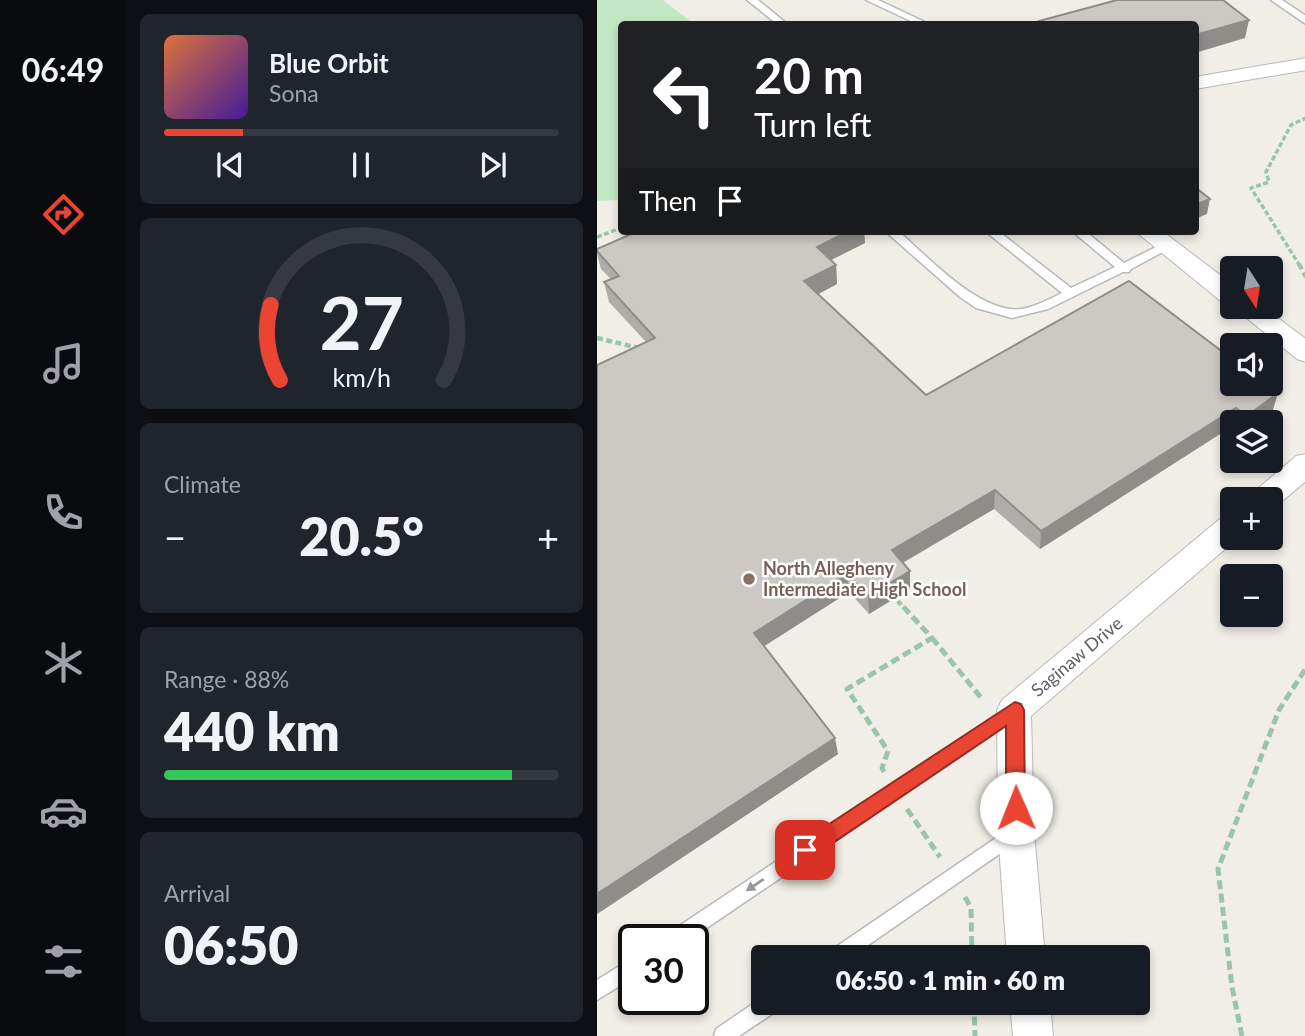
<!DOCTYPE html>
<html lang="en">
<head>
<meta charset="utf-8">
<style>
	:root { --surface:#171b24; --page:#20242c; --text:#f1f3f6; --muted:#9ea1a6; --line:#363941; --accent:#ea4433 }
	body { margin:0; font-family:Lato,sans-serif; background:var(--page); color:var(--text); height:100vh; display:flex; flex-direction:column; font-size:26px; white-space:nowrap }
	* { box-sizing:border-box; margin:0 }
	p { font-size:23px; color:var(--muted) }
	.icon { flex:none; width:38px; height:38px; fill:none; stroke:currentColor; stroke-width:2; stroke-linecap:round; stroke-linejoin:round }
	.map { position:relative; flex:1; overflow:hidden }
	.details { display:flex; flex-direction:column; gap:14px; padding:14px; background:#0d0f14; width:471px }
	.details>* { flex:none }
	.top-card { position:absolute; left:21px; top:21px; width:581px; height:214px; border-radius:7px; box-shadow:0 4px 10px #0003; background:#202124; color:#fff; overflow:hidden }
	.needle { width:46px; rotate:168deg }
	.controls { position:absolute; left:623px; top:256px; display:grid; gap:14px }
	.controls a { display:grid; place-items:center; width:63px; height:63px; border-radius:7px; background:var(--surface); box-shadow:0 4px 10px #0003; font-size:35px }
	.speed { position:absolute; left:21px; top:924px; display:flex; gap:14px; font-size:35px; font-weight:700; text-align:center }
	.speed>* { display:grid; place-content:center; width:91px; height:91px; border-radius:50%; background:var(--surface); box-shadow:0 4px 10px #0003; line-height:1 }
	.speed .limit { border:4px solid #111; border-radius:10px; background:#fff; color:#111 }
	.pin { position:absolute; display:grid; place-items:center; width:60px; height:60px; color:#fff; margin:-30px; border-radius:14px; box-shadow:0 4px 10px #0006 }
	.me { position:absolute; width:77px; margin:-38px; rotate:359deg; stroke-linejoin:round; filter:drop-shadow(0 0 5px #0008) }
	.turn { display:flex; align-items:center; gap:24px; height:147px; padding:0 21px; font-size:32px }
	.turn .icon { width:91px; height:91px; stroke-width:2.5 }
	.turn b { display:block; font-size:49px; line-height:60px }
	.then { display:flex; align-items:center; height:66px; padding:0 21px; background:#0003; gap:14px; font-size:26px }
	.big { font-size:52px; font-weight:800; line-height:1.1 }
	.details .widget { flex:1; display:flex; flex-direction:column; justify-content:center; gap:10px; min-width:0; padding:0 24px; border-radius:10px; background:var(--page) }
	.details .dial { align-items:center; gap:0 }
	.dial svg { height:182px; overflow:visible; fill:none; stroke:var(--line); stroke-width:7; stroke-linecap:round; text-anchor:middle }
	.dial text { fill:var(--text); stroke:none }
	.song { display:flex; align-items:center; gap:21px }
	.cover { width:84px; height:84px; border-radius:10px; background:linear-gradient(135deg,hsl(20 70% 55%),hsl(260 70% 35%)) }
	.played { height:7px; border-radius:4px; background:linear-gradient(90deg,var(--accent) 20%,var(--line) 20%) }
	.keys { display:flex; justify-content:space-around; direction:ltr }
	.heat { display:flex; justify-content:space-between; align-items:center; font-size:38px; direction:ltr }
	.charge { height:10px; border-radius:5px; background:linear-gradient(90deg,#34c759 88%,var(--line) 0) }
	.trip { position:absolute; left:154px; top:945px; width:399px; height:70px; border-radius:7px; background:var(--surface); box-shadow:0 4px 10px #0003; font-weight:800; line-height:70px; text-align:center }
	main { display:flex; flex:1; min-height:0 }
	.dock { display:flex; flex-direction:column; width:126px; justify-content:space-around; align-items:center; background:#090b0e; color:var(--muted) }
	.dock .icon { width:49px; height:49px }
	.dock .current { color:var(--accent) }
	.dock b { font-size:32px; color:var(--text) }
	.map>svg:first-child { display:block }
	.green { fill:#c3e7c4 }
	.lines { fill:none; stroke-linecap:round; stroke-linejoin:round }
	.lane-casing { stroke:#b7b9bd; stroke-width:3 }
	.street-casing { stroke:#b7b9bd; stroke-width:2 }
	.path-far2 { stroke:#9ac6a8; stroke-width:3.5; stroke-dasharray:5 2.5; stroke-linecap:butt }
	.path-far1 { stroke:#9ac6a8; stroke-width:4.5; stroke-dasharray:6 3.5; stroke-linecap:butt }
	.path { stroke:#9ac6a8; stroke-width:5; stroke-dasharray:9 4.5; stroke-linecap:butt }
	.lane { fill:#fff; fill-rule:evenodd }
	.street { fill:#fff; fill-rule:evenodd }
	.wall { fill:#afada9 }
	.shaded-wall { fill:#8f8d89 }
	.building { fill:#ccc9c4; stroke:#8f8d89; stroke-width:2 }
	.oneway { fill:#96999c }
	.route { fill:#ea4433; stroke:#982c21; stroke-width:2 }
	.education-dot { fill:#8d6e63; stroke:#fff; stroke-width:2.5 }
	.labels { text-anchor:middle; stroke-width:5; stroke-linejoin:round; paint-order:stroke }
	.education-label { font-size:18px; font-weight:bold; fill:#785e54; stroke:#fff; text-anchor:start }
	.street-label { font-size:18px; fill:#5e6267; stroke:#fff }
</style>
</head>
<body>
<main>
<nav class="dock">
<b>06:49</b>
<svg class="icon current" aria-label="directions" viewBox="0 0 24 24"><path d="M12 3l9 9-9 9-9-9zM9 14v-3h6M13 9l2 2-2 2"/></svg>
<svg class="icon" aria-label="music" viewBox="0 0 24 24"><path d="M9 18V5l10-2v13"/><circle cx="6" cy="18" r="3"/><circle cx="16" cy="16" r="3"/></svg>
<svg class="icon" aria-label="phone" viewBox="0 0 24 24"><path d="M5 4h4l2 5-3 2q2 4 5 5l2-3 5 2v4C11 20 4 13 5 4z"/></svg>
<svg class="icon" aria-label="climate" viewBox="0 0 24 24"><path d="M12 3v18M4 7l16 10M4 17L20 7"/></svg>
<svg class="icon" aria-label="car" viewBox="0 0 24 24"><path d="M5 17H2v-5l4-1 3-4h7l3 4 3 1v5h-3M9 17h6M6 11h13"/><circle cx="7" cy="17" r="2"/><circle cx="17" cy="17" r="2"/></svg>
<svg class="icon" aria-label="filters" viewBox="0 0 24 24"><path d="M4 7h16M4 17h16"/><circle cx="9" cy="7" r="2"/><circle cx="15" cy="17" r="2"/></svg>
</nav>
<section class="details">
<div class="widget">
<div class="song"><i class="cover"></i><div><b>Blue Orbit</b><p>Sona</p></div></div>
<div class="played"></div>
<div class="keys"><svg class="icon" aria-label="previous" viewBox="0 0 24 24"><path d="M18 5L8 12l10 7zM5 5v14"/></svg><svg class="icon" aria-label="pause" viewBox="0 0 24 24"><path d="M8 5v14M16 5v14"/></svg><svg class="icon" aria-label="next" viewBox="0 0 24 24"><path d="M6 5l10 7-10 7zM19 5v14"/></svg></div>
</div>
<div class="widget dial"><svg viewBox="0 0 100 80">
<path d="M14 69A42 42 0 1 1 86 69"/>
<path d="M14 69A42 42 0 0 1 10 36" stroke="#ea4433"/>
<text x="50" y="56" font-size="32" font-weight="700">27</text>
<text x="50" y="72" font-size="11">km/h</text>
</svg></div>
<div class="widget"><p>Climate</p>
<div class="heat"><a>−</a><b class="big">20.5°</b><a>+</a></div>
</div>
<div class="widget"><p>Range · 88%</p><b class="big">440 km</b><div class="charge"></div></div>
<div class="widget"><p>Arrival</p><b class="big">06:50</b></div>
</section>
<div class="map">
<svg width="709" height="1036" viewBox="0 0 709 1036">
	<rect width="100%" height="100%" fill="#f0eee6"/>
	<path class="green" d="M0,0h66l31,24h-73v176l-24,1z"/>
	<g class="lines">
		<g class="lane-casing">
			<path id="lane" d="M150,0h11l29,24h-10z
				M269,0h12l51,24h-12z
				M674,0h11l24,16v8z
				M288,231h13c29,25 73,73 112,78 16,3 37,-9 52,-16l-77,-62h13l73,57 44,-21 -43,-36h13l39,32 38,-19 4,-1 6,4 -41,22 -2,3h-6l-75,37 -36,9 -36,-10 -16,-11z
				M416,704l6,2 2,5 -2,5 -330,224h-25l3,-6z
				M418,825l6,2 2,6 -2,6 -170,118h-24l3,-6z
				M37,957v20l-37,23v-20z
				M166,997v6h17l-2,7 -39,26h-25l2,-7z"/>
		</g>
		<g class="street-casing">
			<path id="street" d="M709,58v12l-111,19v-12z
				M538,231h27l70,53v21l-9,-2z
				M635,306h30l44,33v23l-9,-3z
				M709,454v27l-31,26 -4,1v-9h-21l5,-8 41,-35z
				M635,514v23h7l-208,179 3,116 11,125h-38l-9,-125 -1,-122 5,-10 219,-182z
				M413,1003h40l3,33h-40z"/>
		</g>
		<path class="path-far2" d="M0,237l24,-9
			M703,266l-49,-78 18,-6 -3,-10 25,-47 15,-7"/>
		<path class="path-far1" d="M702,264l7,13
			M0,338l42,10
			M301,601l3,4"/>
		<path class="path" d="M335,638l51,62
			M287,772l-2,-4 6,-17 -41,-62 85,-51 -32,-35
			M310,809l33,48
			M368,897l6,11 1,49
			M377,1003l1,33
			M645,1036l-10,-49 -14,-118 61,-159 27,-42"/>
		<use href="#lane" class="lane"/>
		<use href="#street" class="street"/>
	</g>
	<path class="wall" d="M41,231h226l1,12 -34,17 5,5 1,19 -19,10 108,101 203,-114 143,132 -12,9h-28v6l-1,-1 -191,122 -46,-40 -91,54 7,26 -41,25 -20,-22 -85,54 74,108 -241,160 49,-572 -37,-40 -5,-20 7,-3 -10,-10 -4,-15v-5z"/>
	<path class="shaded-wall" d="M652,20l-4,18 -50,15v-18z
		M613,199l-3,15 -12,5v-14z
		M252,231h15l1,12 -46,23 -2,-19z
		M239,265l1,19 -30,16 -3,-19z
		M681,393l-6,20 -12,9h-14l1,-6z
		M639,408l-5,19 -191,122 1,-18z
		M398,490l-1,19 -101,59 -1,-18z
		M313,571v18l-41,25 -1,-18z
		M250,574l2,18 -91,58 -4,-17z
		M238,738l3,16 -241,160v-20z"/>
	<path class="building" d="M520,0h106l26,20 -54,15v-11h-153l-3,-3z
		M598,187l15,12 -15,6z
		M41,231h211l-32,16 19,18 -32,16 122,114 203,-114 103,78v24h33l13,10 -31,23 -11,-8 -195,123 -46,-41 -103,60 18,21 -42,25 -21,-22 -93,59 81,105 -238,156v-529l58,-27 -51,-56 15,-6 -22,-25v-2z"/>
	<defs><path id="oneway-solid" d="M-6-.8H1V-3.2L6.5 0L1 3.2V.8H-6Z" transform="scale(1.75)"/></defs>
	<use class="oneway" href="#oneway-solid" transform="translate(158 885) rotate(146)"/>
	<path class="route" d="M418,702l6,2 3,6 1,98 -3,6 -6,3 -7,-3 -3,-6v-82l-194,131 -7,3 -6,-3 -3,-7 3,-6z"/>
	<circle class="education-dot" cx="152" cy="579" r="7"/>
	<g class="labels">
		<g class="education-label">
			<text x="166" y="575">North Allegheny<tspan x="166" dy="21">Intermediate High School</tspan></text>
		</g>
		<g class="street-label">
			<text transform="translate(480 657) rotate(-40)" y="6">Saginaw Drive</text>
		</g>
	</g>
</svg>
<div class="controls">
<a><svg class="needle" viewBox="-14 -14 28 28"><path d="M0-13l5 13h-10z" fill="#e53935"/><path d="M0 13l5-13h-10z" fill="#9ea1a6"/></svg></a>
<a><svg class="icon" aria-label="sound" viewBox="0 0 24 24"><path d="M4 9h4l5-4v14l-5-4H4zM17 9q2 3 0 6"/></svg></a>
<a><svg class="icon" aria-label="layers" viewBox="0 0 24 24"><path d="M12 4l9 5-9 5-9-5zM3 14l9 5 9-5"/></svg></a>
<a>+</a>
<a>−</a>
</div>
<div class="speed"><div class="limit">30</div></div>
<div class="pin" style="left:208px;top:850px;background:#d93025"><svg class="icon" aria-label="arrive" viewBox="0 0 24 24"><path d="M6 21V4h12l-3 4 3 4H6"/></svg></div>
<svg class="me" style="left:419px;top:808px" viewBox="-20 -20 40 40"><circle r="19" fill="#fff"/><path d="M0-13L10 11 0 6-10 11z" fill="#ea4433"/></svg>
<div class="trip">06:50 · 1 min · 60 m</div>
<div class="top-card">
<div class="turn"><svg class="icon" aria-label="left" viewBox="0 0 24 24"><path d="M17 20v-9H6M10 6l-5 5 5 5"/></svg><div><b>20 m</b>Turn left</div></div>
<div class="then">Then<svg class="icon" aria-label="arrive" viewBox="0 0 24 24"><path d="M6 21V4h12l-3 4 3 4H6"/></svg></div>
</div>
</div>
</main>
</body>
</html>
